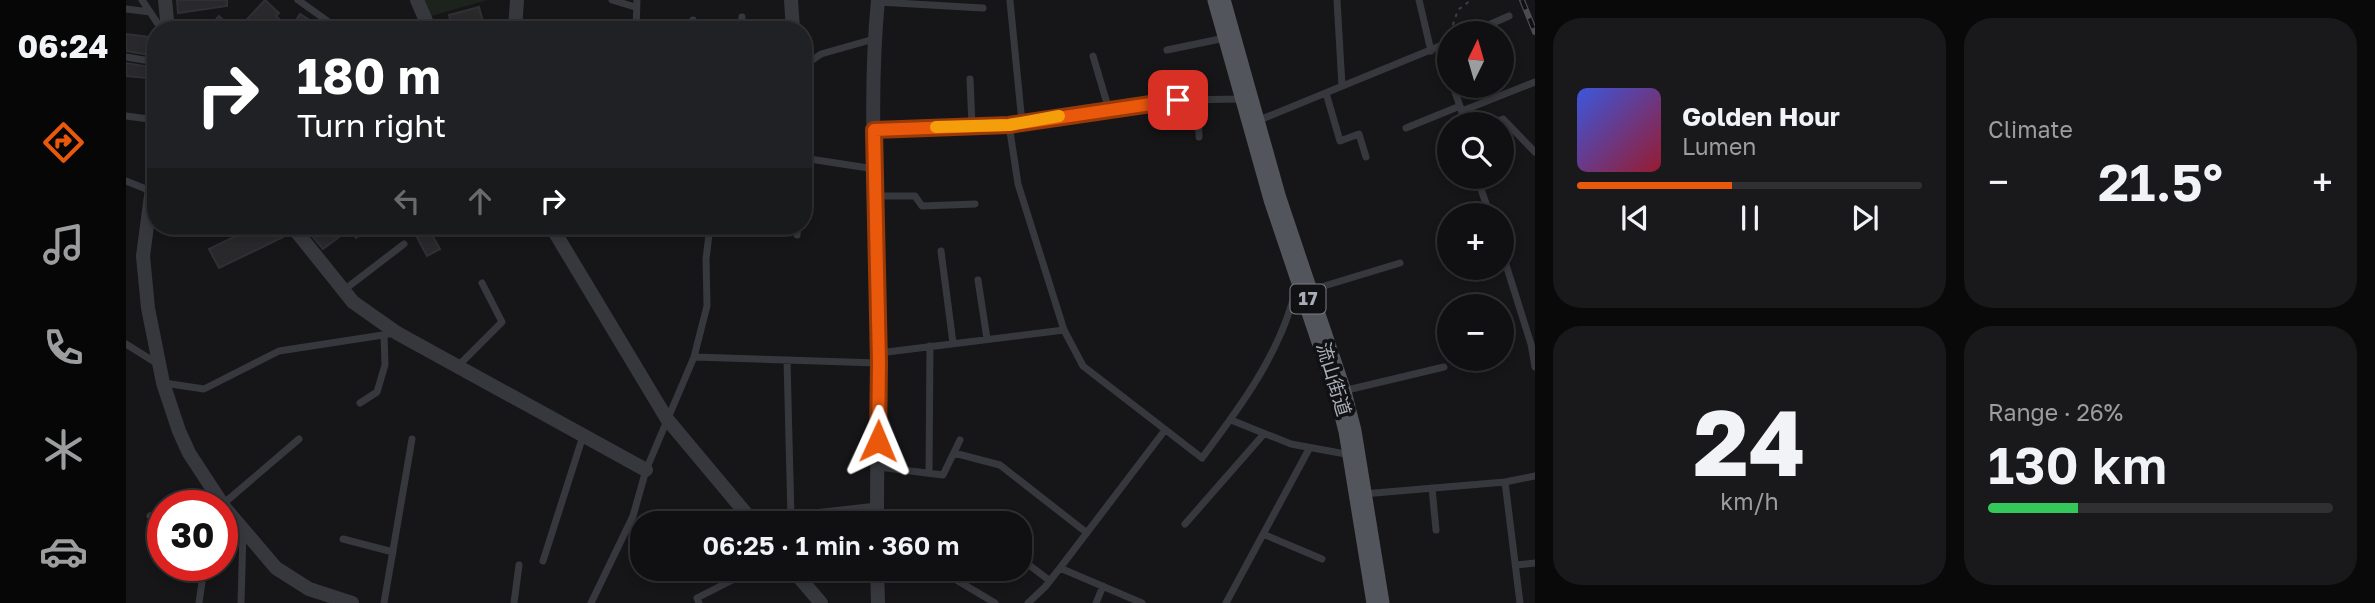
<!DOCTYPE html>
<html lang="en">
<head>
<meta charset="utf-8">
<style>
	:root { --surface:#101012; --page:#19191b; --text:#f1f3f6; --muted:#9c9d9f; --line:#303032; --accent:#ea580c }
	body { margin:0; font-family:"Golos Text","Noto Sans JP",sans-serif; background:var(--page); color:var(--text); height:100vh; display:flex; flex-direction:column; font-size:26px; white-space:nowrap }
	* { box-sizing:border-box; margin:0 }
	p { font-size:23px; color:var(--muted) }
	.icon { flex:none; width:38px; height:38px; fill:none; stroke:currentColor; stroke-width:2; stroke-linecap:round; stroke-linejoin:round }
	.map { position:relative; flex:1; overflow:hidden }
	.sheet { display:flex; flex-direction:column; gap:18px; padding:18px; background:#09090a; width:840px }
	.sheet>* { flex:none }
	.guide { position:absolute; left:21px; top:21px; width:665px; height:214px; border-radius:28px; box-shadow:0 4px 10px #0003,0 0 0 2px var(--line); background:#202124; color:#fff; overflow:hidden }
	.needle { width:46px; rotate:5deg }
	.tools { position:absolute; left:1311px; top:21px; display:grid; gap:14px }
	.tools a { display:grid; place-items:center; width:77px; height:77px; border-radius:50%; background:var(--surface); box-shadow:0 4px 10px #0003,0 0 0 2px var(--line); font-size:35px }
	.speed { position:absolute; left:21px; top:490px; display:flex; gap:14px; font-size:35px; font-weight:700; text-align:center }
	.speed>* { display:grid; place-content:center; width:91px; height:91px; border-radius:50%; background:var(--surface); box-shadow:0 4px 10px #0003,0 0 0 2px var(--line); line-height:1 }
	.speed .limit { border:10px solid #d22; background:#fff; color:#111 }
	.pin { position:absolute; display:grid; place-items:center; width:60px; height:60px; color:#fff; margin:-30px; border-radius:14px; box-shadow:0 4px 10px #0006 }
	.me { position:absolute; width:77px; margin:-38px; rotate:1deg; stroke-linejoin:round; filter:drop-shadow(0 0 5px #0008) }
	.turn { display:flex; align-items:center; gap:24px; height:147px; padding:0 35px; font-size:32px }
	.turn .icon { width:91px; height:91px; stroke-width:2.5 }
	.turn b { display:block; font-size:49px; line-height:60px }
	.lanes { display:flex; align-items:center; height:66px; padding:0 35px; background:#0003; justify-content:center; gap:35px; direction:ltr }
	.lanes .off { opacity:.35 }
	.big { font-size:52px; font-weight:600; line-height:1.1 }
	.sheet .tile { flex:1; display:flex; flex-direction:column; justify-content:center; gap:10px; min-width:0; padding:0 24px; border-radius:28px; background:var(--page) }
	.sheet .dial { align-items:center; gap:0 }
	.dial b { font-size:91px; line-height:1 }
	.song { display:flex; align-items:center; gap:21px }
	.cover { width:84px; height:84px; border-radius:10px; background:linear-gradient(135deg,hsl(230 70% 55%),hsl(350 70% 35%)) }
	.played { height:7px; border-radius:4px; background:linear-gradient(90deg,var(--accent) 45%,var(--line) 45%) }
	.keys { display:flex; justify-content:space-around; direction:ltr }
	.heat { display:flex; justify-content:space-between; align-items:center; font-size:38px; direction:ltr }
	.charge { height:10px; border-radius:5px; background:linear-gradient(90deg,#34c759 26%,var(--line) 0) }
	.sheet .tiles { flex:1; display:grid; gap:18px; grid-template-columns:repeat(2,1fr) }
	.trip { position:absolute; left:504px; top:511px; width:402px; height:70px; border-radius:28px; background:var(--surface); box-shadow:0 4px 10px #0003,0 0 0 2px var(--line); font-weight:600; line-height:70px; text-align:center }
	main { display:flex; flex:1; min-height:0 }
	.tabs { display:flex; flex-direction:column; width:126px; justify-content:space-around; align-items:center; background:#060607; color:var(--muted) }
	.tabs .icon { width:49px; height:49px }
	.tabs .active { color:var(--accent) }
	.tabs b { font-size:32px; color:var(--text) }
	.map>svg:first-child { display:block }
	.green { fill:#1c231d }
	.building { fill:#29292c; stroke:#303034; stroke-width:2 }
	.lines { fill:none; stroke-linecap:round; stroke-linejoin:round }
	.path { stroke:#3d3f44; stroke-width:2; stroke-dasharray:3.5 5; stroke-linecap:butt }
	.lane { stroke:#37383d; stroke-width:7 }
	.street { stroke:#37383d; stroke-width:14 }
	.primary { stroke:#53555c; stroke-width:23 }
	.rail-casing { stroke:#4a4c52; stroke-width:6 }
	.rail { stroke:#111113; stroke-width:3.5; stroke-dasharray:10; stroke-linecap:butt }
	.route-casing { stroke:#983908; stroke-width:18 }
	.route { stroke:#ea580c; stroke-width:12 }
	.slow { stroke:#f59e0b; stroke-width:12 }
	.labels { text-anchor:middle; stroke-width:7; stroke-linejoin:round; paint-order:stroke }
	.shield { fill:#111113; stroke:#7b7e86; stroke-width:2 }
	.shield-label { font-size:18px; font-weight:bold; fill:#a8adb8 }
	.street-label { font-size:19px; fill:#a8adb8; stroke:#111113 }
</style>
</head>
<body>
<main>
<nav class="tabs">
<b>06:24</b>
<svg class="icon active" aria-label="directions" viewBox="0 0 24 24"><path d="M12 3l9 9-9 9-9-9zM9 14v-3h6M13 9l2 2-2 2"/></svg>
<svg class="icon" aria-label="music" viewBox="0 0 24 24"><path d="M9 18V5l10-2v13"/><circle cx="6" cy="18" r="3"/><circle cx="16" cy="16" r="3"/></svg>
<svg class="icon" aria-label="phone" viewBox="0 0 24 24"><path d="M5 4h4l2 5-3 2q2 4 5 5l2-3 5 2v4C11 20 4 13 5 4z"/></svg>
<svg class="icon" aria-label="climate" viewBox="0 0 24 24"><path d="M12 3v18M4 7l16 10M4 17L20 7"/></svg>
<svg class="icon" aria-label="car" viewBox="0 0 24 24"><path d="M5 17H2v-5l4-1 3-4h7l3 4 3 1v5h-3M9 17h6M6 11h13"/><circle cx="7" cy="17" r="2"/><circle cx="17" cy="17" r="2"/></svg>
</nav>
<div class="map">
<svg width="1409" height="603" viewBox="0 0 1409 603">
	<rect width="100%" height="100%" fill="#161618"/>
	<path class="green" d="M298,0h63l-56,16z"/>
	<path class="building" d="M51,0h50v6l-49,7z
		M139,0l14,13 -3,3 14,14 10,-16 25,16h-88z
		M353,7l5,18 -19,5h-12l-4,-15z
		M93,16l15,14h-27z
		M0,34l30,4v18l-30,-5z
		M0,63l30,5v11l-30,-3z
		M131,226h21l5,11 -64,31 -10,-19z
		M200,226h46l-16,12 -6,-9 -27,20 -11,-13z
		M285,226h16l13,23 -13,7z"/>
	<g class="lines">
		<path class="path" d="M1324,33l8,-23 13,-10
			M1319,40l4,-5"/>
		<path class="lane" d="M16,0l20,30
			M172,0l42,30
			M486,0l23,7
			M1211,0l5,86
			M1293,0l12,51
			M884,1l12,122
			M752,2l105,6
			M0,9l24,3
			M510,30l1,-30
			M567,30v-10
			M615,30l1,-13
			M1344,33l39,-17
			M1041,50l58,-12
			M967,56l16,54
			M0,57l30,5
			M678,66l17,-12 53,-15
			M844,79l2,47
			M1327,86l13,38
			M1200,93l14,48 19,-7 7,23
			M1072,100l1,37
			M1336,111l73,-29
			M0,116l30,4
			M1131,121l183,-75 9,27
			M1363,124l14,-5 32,33
			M883,125l9,59 46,146 19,36 119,92c29,-39 60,-80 79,-125 7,-15 11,-31 17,-47
			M1280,128l54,-22
			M748,130l135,-5 169,-25 64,-1
			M677,158l72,11
			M677,173l2,-15
			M1355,177v12l9,26
			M0,181l25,10
			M749,196h40l7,10 53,-2
			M671,235l1,-9
			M175,237l15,-11
			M815,251l12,92
			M1376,252l29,92 4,23
			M852,280l9,59
			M218,290l60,-46
			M1185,290l89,-27
			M0,344l32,20
			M753,353l185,-23
			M568,357l184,6
			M661,360l4,157
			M332,366l44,-44 -20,-39
			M38,383l40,6 75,-38 117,-18
			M1217,391l101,-24
			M234,403l17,-11 8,-27 -1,-30
			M1105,420l60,24 60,11
			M828,453l46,12 87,68
			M752,467l65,8 17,-35
			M803,473l1,-127
			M1379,482l15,121
			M1306,488l4,42
			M1237,494l142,-12 30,-6
			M97,504l76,-65
			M24,516l13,11
			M626,520l125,-14
			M846,523h2
			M1059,524l78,-89
			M1137,534l59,25
			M217,539l50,13
			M894,558l30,23
			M417,561l40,-125
			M69,565l7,17 -3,21
			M1390,565l19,-2
			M934,568l82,35
			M812,569l57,34
			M115,603l2,-72
			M258,603l28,-164
			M388,603l5,-38
			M465,603l42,-87 13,-46 48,-113 13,-51 -1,-47 4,-33
			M573,603l-2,-5 57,-29
			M902,603l17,-16 15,-19 105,-138
			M970,603l7,-17
			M1100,603l83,-154"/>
		<path class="street" d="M39,0l3,30
			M291,0l13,30
			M665,0l2,30
			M389,30l2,-30
			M677,57l3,7
			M30,158l-13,98 5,52 15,75 16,48 10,22 36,55 51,60 33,21 43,14
			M166,226l61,76 44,31 249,137
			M425,226l116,193 87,104
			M751,523c0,-82 2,-163 0,-245 -2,-93 -8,-186 1,-278
			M666,569l29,34
			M751,569l1,34"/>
		<path class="primary" d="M1093,0l56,199 65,193 10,39 28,172"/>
		<g class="rail-casing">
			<path id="rail" d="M1396,0l13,32"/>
		</g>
		<use href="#rail" class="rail"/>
	</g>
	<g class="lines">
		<g class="route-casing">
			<path id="route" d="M752,441l1,-78 -5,-233 135,-5 169,-25"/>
		</g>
		<use href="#route" class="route"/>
		<path class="slow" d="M810,127l73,-2 50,-9"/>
	</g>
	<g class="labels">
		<rect class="shield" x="1164.5" y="284.5" width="35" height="29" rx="5"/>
		<g class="shield-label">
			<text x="1182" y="305">17</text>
		</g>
		<g class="street-label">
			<text transform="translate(1208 379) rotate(73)" y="7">流山街道</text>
		</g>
	</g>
</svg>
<div class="tools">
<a><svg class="needle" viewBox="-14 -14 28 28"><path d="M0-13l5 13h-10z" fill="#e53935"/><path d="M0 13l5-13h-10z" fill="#9c9d9f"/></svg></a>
<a><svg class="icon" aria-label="search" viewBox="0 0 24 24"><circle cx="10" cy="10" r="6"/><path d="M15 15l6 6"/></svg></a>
<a>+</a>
<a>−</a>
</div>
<div class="speed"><div class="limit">30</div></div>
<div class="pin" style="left:1052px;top:100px;background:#d93025"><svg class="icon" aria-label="arrive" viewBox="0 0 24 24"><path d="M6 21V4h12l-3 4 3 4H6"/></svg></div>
<svg class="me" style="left:752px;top:441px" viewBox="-20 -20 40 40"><path d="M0-17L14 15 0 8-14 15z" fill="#ea580c" stroke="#fff" stroke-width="4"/></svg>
<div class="trip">06:25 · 1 min · 360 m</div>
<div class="guide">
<div class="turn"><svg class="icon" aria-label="right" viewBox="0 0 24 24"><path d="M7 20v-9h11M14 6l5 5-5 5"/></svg><div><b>180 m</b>Turn right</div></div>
<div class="lanes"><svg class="icon off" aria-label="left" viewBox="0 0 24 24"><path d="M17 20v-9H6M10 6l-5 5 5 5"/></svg><svg class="icon off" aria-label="ahead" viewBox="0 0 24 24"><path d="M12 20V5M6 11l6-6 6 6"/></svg><svg class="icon" aria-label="right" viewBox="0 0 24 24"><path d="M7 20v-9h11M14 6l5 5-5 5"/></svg></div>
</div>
</div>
<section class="sheet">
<div class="tiles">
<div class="tile">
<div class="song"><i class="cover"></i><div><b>Golden Hour</b><p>Lumen</p></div></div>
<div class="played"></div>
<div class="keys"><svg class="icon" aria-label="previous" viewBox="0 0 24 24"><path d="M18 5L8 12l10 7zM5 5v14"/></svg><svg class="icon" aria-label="pause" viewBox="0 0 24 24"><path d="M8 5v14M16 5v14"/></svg><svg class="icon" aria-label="next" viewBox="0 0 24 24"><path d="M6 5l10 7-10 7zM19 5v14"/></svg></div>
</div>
<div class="tile"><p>Climate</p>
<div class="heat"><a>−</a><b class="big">21.5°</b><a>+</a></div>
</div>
<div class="tile dial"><b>24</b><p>km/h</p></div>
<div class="tile"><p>Range · 26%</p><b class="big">130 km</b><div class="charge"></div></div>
</div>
</section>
</main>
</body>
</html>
